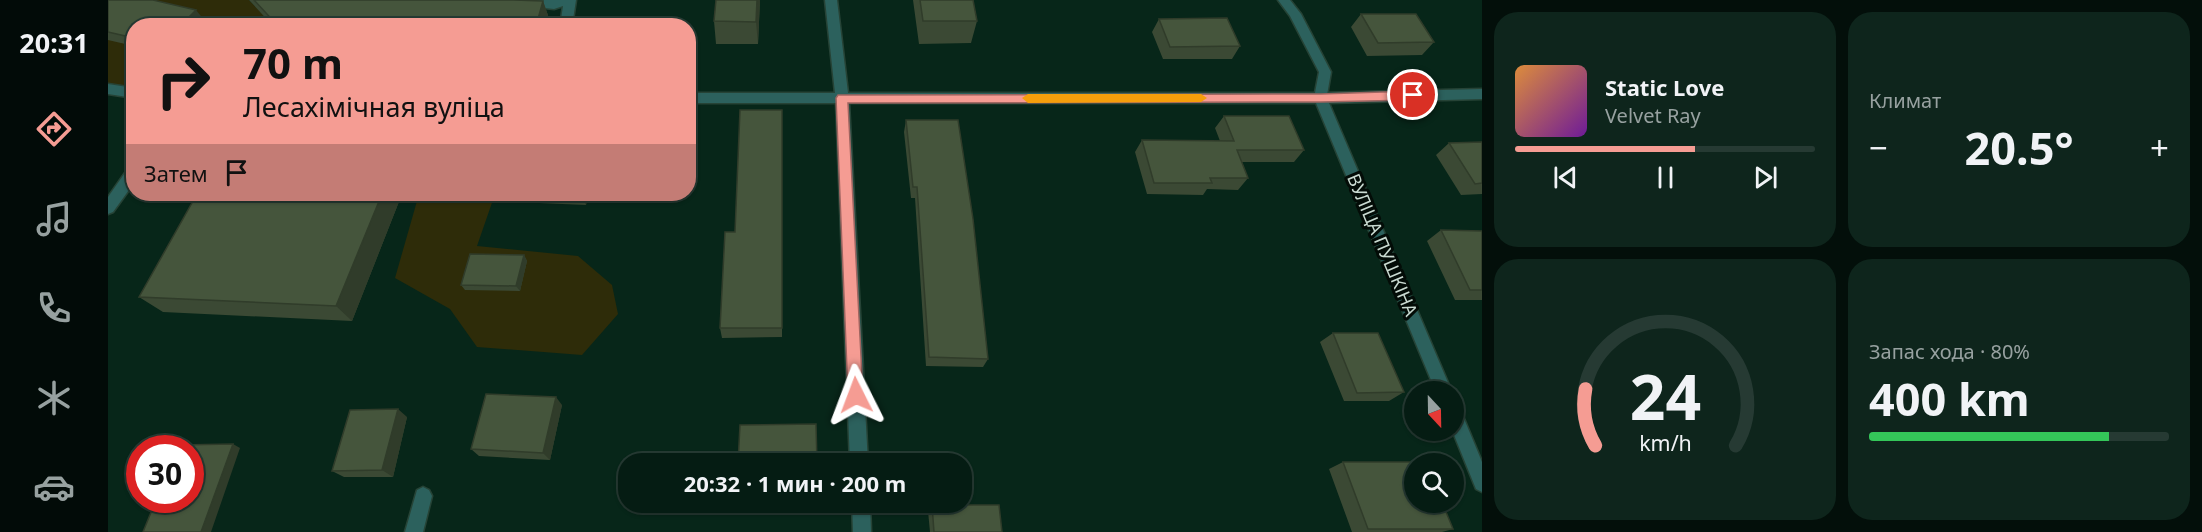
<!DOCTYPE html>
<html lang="ru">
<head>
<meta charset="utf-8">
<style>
	:root { --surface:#051c13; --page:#0e251c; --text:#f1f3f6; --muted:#97a1a0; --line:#263a33; --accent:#f59c93 }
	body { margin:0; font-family:"Noto Sans",sans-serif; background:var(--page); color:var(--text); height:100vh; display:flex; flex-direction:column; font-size:22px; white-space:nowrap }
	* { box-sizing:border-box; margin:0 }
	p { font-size:20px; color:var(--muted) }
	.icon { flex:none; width:33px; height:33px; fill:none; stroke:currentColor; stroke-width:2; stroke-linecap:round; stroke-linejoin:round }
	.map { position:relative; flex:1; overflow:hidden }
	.side { display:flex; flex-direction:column; gap:12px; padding:12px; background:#030f0a; width:720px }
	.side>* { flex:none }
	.hud { position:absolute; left:18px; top:18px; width:570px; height:183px; border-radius:24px; box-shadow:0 2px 4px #0004,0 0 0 2px var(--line); background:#f59c93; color:#111; overflow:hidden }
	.needle { width:39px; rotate:158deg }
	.fabs { position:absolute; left:1296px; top:381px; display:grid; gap:12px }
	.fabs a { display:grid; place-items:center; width:60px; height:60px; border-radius:50%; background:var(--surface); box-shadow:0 2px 4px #0004,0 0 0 2px var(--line); font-size:30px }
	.speed { position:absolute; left:18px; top:435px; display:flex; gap:12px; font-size:30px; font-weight:700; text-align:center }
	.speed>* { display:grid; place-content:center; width:78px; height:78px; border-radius:50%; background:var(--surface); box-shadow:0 2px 4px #0004,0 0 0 2px var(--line); line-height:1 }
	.speed .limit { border:9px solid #d22; background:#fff; color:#111 }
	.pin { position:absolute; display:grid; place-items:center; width:51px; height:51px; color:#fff; margin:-26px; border:3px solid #fff; border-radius:50%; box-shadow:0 2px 6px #0007 }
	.me { position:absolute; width:66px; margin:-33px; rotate:357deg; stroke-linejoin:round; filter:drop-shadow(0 0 4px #0008) }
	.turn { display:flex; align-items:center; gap:21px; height:126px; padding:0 18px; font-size:27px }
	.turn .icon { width:78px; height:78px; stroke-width:2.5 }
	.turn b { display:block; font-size:42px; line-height:51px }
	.then { display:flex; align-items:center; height:57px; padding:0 18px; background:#0003; gap:12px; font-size:22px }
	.big { font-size:45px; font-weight:700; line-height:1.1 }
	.side .tile { flex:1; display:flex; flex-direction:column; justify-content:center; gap:9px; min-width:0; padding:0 21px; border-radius:24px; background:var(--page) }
	.side .dial { align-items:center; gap:0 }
	.dial svg { height:156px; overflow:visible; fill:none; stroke:var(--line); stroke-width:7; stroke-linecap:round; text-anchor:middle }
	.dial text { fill:var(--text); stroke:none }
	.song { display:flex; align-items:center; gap:18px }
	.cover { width:72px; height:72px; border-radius:9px; background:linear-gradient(135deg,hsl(30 70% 55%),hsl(280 70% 35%)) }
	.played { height:6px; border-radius:3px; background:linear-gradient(90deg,var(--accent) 60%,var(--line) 60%) }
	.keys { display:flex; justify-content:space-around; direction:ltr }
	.heat { display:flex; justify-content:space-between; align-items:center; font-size:33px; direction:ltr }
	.charge { height:9px; border-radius:4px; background:linear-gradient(90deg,#34c759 80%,var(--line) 0) }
	.side .tiles { flex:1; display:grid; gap:12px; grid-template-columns:repeat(2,1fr) }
	.trip { position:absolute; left:510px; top:453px; width:354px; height:60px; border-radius:24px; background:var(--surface); box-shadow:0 2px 4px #0004,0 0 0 2px var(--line); font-weight:700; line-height:60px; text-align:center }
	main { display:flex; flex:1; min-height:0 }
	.tabs { display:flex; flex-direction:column; width:108px; justify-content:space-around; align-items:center; background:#020b08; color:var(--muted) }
	.tabs .icon { width:42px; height:42px }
	.tabs .on { color:var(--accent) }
	.tabs b { font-size:27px; color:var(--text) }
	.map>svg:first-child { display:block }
	.green { fill:#2e2c09 }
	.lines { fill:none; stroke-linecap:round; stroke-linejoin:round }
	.service-casing { stroke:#264336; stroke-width:3 }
	.minor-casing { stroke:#264336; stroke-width:3 }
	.service { fill:#2c615d; fill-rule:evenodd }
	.minor { fill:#2c615d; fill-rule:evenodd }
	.wall { fill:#3b4934 }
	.shaded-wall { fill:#303c2a }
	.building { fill:#45553c; stroke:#303c2a; stroke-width:1.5 }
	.route { fill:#f59c93; stroke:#9f6560; stroke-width:1.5 }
	.slow { fill:#f59e0b }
	.labels { text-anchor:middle; stroke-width:6; stroke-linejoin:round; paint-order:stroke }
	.street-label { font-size:18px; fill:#c9dad1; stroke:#030c07 }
</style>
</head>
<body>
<main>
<nav class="tabs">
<b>20:31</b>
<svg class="icon on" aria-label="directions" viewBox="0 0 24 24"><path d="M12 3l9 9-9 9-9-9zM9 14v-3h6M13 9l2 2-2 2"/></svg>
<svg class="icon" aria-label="music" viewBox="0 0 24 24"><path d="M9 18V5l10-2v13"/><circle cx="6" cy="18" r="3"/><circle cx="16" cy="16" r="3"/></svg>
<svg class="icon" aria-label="phone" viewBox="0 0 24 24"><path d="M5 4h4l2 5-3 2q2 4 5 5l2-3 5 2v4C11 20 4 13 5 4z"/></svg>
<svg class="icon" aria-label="climate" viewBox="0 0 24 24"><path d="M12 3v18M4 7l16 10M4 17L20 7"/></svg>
<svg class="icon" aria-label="car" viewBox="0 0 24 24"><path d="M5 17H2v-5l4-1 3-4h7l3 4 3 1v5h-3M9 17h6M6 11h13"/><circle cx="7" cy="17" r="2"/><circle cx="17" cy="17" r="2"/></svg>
</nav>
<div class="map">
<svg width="1374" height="532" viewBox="0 0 1374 532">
	<rect width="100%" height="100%" fill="#072619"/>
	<path class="green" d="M8,0h133l24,25 -139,1 -1,67 -25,-4v-57z
		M311,194h76l-18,52 101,10 34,29 6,29 -36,41 -105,-8 -27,-38 -55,-31z"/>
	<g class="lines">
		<g class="service-casing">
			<path id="service" d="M393,0h75l-4,26h-12l3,-20 -9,3 -47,-5z
				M1170,0h12l11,14 30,58 -5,29h-10l-2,-3 5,-26 -29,-56z"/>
		</g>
		<g class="minor-casing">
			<path id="minor" d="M717,0h12l11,93h473l161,-4v10l-153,4 123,289h-16l-120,-289h-467l19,361h-18l-14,-361h-148v-10h147z
				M0,84l26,4v10l-26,-4z
				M26,166v17l-21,29 -5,2v-17l21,-30z
				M1346,407l6,2 22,53v30l-6,-3 -24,-59z
				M315,487l6,3 3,6 -9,36h-18l12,-42z
				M744,502h18l1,30h-18z"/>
		</g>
		<use href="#service" class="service"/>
		<use href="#minor" class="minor"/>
	</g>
	<path class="wall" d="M0,0l97,21 -4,5h-67v20l-26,-6z
		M141,0h265l29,1 8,23 -1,2h-277z
		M608,0h44l-2,44h-42l-2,-23z
		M805,0h60l4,21 -6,22 -52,1z
		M1253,14l73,28 -12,13 -55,1 -16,-29z
		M1051,19l81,27 -8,13h-69l-11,-27z
		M674,110v227l-60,1 -2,-10 15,-96z
		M1116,116l80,34 -10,12h-52l6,16 -10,12 -31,-1 -4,6 -56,-1 -12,-42 7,-12 78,1 -5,-13z
		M798,120l82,239 -5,8 -57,-1 -11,-168h-4l-7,-66z
		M1374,142v52l-21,1 -25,-40 13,-12z
		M294,194l-50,127 -189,-9 -24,-15z
		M429,194h51l-2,11 -47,-2 -3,-6z
		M1333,230l41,1v69h-27l-28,-59z
		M416,255l3,6 -7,30 -55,-1 -4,-5z
		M1225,333l71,59 -15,9h-45l-24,-59z
		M454,405l-12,55 -71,-4 -8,-7z
		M299,417l-14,60h-49l-12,-6z
		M1235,462l110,67 -11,3h-90l-23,-63z
		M632,502h78l-1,3h-76z
		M824,505l70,27h-72l-2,-21z"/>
	<path class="shaded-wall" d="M649,0h3l-2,44 -2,-22z
		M435,1l8,23 -1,2h-14z
		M88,10l9,11 -4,5h-21z
		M274,194h20l-50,127 -16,-15z
		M477,194h3l-2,11 -3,-6z
		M416,255l3,6 -7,30 -4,-5z
		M448,397l6,8 -12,55 -7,-7z
		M290,409l9,8 -14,60 -11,-7z
		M125,444l7,4 -29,84h-10z"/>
	<path class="building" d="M0,0h45l43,10 -16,16h-46v12l-26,-6z
		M146,0h260l29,1 -7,25h-258z
		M608,0h41l-1,22 -42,-1z
		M812,0h53l4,21h-54z
		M1253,14h55l18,28 -56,1z
		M1119,18l13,28 -70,1 -11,-28z
		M632,110h42v218h-62l5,-96h10z
		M1116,116h65l15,34h-67l11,28h-38l2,5h-58l-12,-43 92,1z
		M798,120h52l15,99 15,140 -59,-2 -12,-170h-4z
		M1374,142v41l-7,1 -26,-41z
		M89,194h185l-46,112 -197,-9z
		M429,194h48l-2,5 -47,-2z
		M1333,230l41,1v59h-12z
		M362,254l54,1 -8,31 -55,-1z
		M1225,333h45l26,59 -47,1z
		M378,394l70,3 -13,56 -72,-4z
		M290,409l-16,61 -50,1 18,-61z
		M708,424l1,40 -79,-1 2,-38z
		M125,444l-32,88h-58l13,-32h34v-52h-13l1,-3z
		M1235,462h82v2h-11v38h28l11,27h-85z
		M824,505h67l3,27h-68z"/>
	<path class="route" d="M1305,91l6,4 -6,5 -92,2 -473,1 15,292 -2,5 -5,2 -6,-2 -2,-5 -12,-297 2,-3 483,-1z"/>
	<path class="slow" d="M920,94h173l6,4 -6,4 -173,1 -6,-5z"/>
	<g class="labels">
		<g class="street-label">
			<text transform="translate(1274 245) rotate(67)" y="6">ВУЛІЦА ПУШКІНА</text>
		</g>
	</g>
</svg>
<div class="fabs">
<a><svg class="needle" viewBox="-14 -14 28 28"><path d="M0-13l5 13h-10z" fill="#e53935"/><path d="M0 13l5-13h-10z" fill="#97a1a0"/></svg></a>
<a><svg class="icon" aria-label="search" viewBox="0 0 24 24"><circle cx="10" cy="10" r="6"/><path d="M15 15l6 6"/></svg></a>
</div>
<div class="speed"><div class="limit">30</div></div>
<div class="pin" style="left:1305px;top:95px;background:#d93025"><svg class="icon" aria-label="arrive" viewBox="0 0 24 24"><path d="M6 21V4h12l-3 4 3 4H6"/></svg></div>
<svg class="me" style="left:748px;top:395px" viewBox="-20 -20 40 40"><path d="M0-17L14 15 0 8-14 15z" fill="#f59c93" stroke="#fff" stroke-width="4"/></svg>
<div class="trip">20:32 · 1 мин · 200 m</div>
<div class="hud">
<div class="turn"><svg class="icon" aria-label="right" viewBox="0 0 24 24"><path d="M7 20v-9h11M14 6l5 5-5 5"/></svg><div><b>70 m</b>Лесахімічная вуліца</div></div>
<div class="then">Затем<svg class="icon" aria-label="arrive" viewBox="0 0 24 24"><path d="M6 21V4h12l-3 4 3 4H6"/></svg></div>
</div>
</div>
<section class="side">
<div class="tiles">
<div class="tile">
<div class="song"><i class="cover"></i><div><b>Static Love</b><p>Velvet Ray</p></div></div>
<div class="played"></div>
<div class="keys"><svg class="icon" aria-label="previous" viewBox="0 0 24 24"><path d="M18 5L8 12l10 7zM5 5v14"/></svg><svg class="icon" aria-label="pause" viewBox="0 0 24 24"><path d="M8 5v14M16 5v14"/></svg><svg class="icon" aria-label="next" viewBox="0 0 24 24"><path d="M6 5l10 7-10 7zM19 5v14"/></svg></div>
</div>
<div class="tile"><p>Климат</p>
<div class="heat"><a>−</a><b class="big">20.5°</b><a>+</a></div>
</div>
<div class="tile dial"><svg viewBox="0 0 100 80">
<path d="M14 69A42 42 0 1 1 86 69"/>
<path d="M14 69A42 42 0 0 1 9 40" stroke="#f59c93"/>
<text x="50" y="56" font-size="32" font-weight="700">24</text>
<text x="50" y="72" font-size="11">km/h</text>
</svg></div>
<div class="tile"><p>Запас хода · 80%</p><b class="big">400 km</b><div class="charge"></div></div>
</div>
</section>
</main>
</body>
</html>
